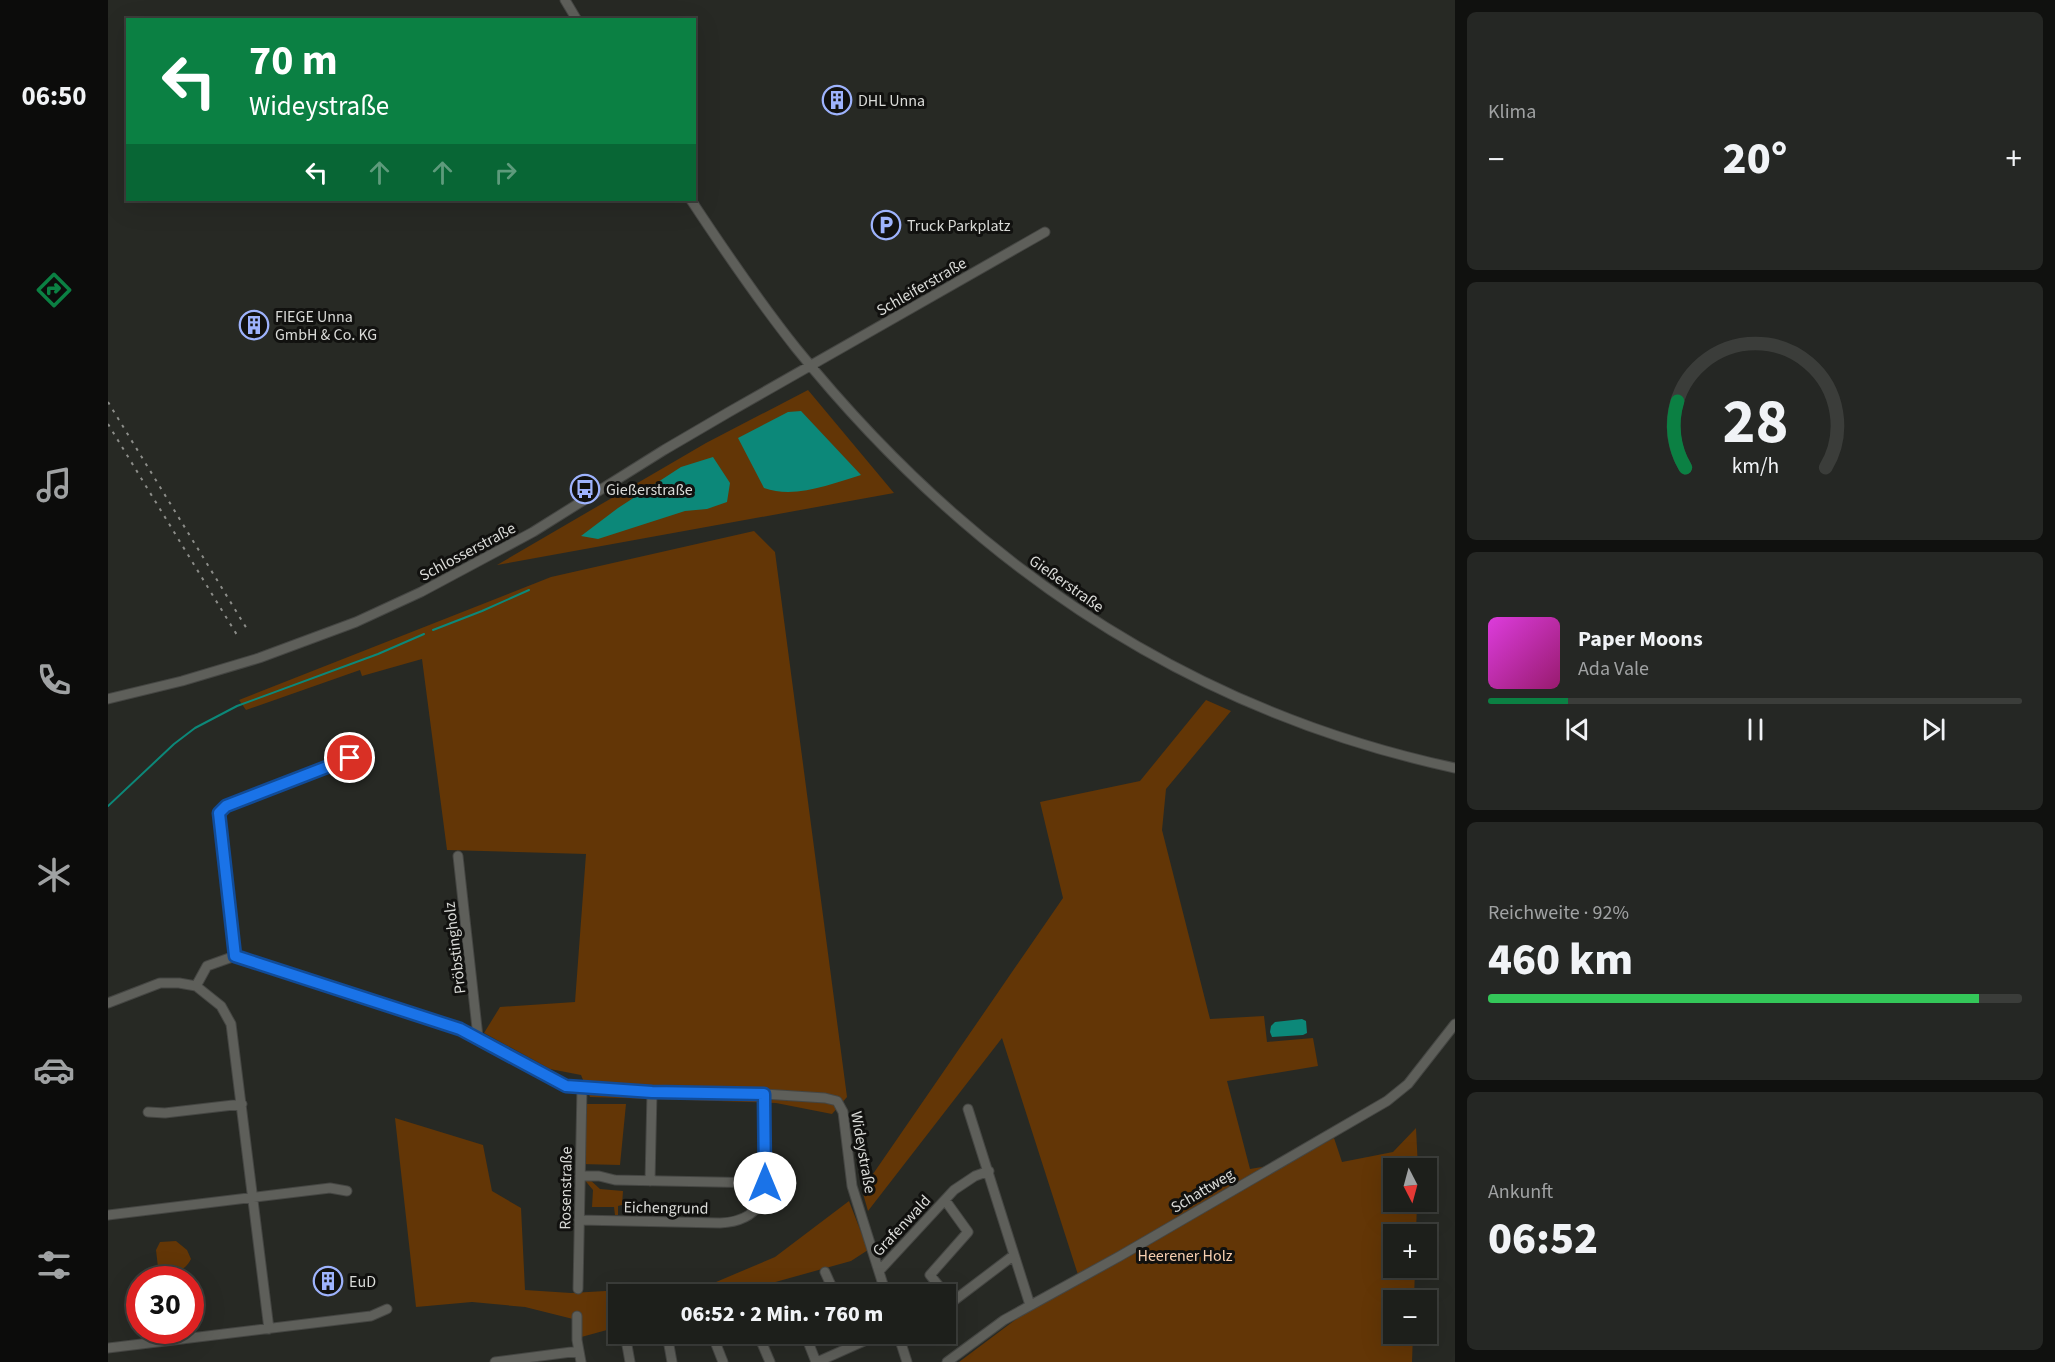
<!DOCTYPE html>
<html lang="de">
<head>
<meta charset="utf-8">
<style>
	:root { --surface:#1d1f1b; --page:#252724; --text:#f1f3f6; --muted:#a0a2a3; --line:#3b3d3a; --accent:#0b8043 }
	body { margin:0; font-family:"Source Sans 3",sans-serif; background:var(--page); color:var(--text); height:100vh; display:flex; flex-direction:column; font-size:22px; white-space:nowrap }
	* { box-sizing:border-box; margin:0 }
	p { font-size:20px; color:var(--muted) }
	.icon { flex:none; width:33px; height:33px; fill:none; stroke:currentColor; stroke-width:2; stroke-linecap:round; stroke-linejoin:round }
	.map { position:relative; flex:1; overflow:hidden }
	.panel { display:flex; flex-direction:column; gap:12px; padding:12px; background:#10110f; width:600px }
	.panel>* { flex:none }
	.banner { position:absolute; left:18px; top:18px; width:570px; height:183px; border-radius:0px; box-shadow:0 6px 24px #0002,0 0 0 2px var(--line); background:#0b8043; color:#fff; overflow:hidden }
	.needle { width:39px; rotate:174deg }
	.fabs { position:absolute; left:1275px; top:1158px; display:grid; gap:12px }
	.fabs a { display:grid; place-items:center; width:54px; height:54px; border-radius:0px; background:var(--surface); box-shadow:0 6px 24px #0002,0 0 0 2px var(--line); font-size:30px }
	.speed { position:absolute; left:18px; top:1266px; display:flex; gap:12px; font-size:30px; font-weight:700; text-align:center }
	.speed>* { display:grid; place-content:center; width:78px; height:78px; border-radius:50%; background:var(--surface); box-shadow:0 6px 24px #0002,0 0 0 2px var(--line); line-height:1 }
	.speed .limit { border:9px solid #d22; background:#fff; color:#111 }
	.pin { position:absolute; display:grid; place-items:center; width:51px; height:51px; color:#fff; margin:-26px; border:3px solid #fff; border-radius:50%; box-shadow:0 2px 6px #0007 }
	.me { position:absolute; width:66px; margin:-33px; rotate:0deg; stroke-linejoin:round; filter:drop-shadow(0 0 4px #0008) }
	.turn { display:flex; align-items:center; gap:21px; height:126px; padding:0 24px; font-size:27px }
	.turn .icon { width:78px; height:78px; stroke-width:2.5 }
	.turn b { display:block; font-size:42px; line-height:51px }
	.lanes { display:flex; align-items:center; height:57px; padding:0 24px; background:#0003; justify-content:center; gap:30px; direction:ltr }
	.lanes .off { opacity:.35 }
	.big { font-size:45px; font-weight:800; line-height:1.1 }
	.panel .card { flex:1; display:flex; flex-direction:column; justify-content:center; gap:9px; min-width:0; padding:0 21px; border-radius:9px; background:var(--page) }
	.panel .dial { align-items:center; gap:0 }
	.dial svg { height:156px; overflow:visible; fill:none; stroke:var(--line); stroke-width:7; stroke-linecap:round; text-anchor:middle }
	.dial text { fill:var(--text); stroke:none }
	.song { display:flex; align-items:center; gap:18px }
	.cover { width:72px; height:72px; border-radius:9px; background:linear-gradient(135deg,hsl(300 70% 55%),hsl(320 70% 35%)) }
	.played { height:6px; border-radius:3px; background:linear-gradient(90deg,var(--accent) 15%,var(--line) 15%) }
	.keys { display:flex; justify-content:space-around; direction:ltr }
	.heat { display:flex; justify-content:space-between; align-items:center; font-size:33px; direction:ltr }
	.charge { height:9px; border-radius:4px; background:linear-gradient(90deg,#34c759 92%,var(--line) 0) }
	.trip { position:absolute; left:500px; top:1284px; width:348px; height:60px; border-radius:0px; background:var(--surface); box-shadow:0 6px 24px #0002,0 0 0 2px var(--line); font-weight:800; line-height:60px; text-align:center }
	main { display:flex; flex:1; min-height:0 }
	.dock { display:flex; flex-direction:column; width:108px; justify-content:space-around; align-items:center; background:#0c0c0b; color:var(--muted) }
	.dock .icon { width:42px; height:42px }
	.dock .active { color:var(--accent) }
	.dock b { font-size:27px; color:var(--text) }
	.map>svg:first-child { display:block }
	.green { fill:#633606 }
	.water { fill:#0c8879 }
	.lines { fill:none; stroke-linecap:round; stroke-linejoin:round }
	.stream { stroke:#0c8879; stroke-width:2 }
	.minor-casing { stroke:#454643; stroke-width:11 }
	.minor { stroke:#5e5f5a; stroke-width:9 }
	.rail { stroke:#8c8d89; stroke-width:2; stroke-dasharray:3 6; stroke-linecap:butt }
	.route-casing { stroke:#114b97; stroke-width:15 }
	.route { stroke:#1a73e8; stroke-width:10 }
	.labels { text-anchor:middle; stroke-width:6; stroke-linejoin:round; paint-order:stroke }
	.poi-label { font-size:16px; fill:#dadbd8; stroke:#11110f; text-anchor:start }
	.street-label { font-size:16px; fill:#dadbd8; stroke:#11110f }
	.park-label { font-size:16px; fill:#f7cfb0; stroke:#11110f }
</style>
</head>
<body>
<main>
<nav class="dock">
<b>06:50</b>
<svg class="icon active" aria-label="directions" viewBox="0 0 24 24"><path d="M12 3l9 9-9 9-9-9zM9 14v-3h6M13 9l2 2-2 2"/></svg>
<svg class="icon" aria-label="music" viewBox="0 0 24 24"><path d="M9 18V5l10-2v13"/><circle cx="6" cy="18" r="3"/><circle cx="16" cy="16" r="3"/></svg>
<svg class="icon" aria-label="phone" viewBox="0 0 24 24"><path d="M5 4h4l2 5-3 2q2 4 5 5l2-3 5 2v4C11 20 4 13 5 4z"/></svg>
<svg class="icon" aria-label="climate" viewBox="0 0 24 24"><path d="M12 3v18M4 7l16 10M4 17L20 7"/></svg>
<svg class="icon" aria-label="car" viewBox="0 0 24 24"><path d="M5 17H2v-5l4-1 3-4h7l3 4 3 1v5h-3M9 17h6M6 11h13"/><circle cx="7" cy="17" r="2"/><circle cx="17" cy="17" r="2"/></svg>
<svg class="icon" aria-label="filters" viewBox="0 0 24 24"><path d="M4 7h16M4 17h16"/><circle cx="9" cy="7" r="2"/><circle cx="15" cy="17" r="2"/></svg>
</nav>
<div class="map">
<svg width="1347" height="1362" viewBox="0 0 1347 1362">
	<rect width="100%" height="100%" fill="#272924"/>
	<path class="green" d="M700,390l86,103 -397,72 209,-122z
		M646,531l21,21 72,545 -15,17 -56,-11 -186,-6 -9,-22 -31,-6 -66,-36 16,-26 75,-5 11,-148 -139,-4 -25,-191 -60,17 -2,-6 -114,40 -7,-10 312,-123z
		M1098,700l25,11 -65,78 -4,41 48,189 54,-3 3,26 46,-4 5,28 -91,15 23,88 36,-6 48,-25 8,24 51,-10 23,-24 2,40h-24v34h23l-1,32h-22v34h21l-1,32h-20v34h19l-1,28h-453l72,-54 49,-27 -78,-243 -134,173 -6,-21 201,-292 -23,-96 100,-21z
		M474,1104h44l-6,61 -40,-1z
		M287,1118l88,27 9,46 29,17 4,82 46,3 138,-8 66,-28 74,-56 19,49 -17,11 -119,33h-114v33l-44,12 -1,-20 -48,-12 -53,-5 -56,5z
		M475,1178h5l12,11 23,2 -1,14 -4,1v9h-3l-1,-8h-22l1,-17z
		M68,1241l11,9 4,9c-6,13 -19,14 -32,17l-3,-26 4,-8z"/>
	<path class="water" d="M693,411l60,64c-30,9 -66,24 -97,13l-26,-50 50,-26z
		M605,457l17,26 -3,19 -20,7 -22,2 -87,28 -17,-3 37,-28 63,-41z
		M1194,1019l4,2 1,12 -4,2 -31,2 -2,-5 1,-6 4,-4z"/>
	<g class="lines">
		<path class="stream" d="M325,630l49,-19 47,-21
			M0,806l66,-62 21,-16 42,-22 141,-52 46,-20"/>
		<g class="minor-casing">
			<path id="minor" d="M457,0l12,20
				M583,200c33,50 67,100 105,148 172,213 389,362 659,420
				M0,699l74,-18 77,-23 97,-36 65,-30 112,-60 131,-82 65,-38 316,-180
				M350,856l20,181
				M127,956l-16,-143 7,-7 124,-48
				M88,986l25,20 10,18 38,305
				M0,1003l52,-20h19l17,3 11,-20 28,-10 225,73 106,57 86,6 112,2 61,4 12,3 6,11 9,74 34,108
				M860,1109l62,196
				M40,1112l17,1 77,-9
				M472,1176h19l16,4 150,3
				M542,1181l2,-89
				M837,1200l23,32 -38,43 22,27 62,-47
				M0,1215l222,-27 17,3
				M471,1220l141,3c22,-1 39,-9 45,-32l-1,-97
				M771,1271l75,-81 21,-14 14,-5
				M717,1272l10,22
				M679,1288l3,6
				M470,1289l4,-202
				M469,1316v24l4,22
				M517,1334l5,28
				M559,1334l5,28
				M604,1334l11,28
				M650,1334l12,28
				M697,1334l11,28
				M790,1334l9,28
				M0,1348l263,-32 16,-7
				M387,1362l84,-11
				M709,1362l63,-28
				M839,1362l57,-42 116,-64 267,-155 21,-17 47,-60"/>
		</g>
		<use href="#minor" class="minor"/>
		<path class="rail" d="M0,402l139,227
			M0,424l129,211"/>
	</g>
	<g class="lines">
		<g class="route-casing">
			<path id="route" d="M242,758l-124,48 -7,7 16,143 225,73 106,57 86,6 112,2 1,89"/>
		</g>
		<use href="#route" class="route"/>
	</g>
	<defs>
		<g id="building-ring" transform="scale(1.5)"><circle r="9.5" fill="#11110f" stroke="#9eb3fd" stroke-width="1.5"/><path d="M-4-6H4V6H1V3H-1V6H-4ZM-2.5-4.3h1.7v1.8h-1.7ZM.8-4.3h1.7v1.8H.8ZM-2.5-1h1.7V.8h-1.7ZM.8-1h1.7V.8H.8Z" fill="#9eb3fd"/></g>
		<g id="parking-ring" transform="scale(1.5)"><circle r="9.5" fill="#11110f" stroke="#9eb3fd" stroke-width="1.5"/><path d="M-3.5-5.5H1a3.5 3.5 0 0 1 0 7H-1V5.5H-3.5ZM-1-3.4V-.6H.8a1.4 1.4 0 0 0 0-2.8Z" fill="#9eb3fd"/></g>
		<g id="bus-ring" transform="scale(1.5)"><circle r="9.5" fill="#11110f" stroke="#9eb3fd" stroke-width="1.5"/><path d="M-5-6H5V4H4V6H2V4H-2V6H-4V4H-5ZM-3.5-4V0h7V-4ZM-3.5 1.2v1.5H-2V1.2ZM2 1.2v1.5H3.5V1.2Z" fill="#9eb3fd"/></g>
	</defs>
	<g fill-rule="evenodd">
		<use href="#building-ring" x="729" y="100"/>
		<use href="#parking-ring" x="778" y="225"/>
		<use href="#building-ring" x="146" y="325"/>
		<use href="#bus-ring" x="477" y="489"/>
		<use href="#building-ring" x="220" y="1281"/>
	</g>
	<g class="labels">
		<g class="poi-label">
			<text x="750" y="106">DHL Unna</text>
			<text x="799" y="231">Truck Parkplatz</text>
			<text x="167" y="322">FIEGE Unna<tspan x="167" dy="18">GmbH &amp; Co. KG</tspan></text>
			<text x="498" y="495">Gießerstraße</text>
			<text x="241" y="1287">EuD</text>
		</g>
		<g class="street-label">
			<text transform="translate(813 286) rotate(-30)" y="6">Schleiferstraße</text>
			<text transform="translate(359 551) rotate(-28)" y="6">Schlosserstraße</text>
			<text transform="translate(959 583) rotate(35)" y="6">Gießerstraße</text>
			<text transform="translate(346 948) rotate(-97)" y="6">Pröbstingholz</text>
			<text transform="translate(756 1152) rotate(80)" y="6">Wideystraße</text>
			<text transform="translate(457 1188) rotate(-89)" y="6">Rosenstraße</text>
			<text transform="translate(1094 1190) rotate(-31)" y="6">Schattweg</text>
			<text transform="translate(558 1207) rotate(1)" y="6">Eichengrund</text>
			<text transform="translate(793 1225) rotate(-47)" y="6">Grafenwald</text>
		</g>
		<g class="park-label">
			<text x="1077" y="1261">Heerener Holz</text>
		</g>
	</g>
</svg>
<div class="fabs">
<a><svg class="needle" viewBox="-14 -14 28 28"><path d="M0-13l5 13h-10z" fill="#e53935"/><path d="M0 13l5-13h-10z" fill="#a0a2a3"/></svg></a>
<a>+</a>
<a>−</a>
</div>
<div class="speed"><div class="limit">30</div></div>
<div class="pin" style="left:242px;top:758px;background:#d93025"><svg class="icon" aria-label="arrive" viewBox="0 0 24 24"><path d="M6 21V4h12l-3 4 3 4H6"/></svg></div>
<svg class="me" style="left:657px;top:1183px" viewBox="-20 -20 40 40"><circle r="19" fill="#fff"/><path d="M0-13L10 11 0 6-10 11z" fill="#1a73e8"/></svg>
<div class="trip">06:52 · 2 Min. · 760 m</div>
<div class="banner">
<div class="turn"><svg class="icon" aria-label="left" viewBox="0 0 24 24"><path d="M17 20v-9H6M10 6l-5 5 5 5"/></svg><div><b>70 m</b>Wideystraße</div></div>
<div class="lanes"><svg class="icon" aria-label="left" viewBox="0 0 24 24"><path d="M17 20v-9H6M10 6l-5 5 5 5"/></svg><svg class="icon off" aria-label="ahead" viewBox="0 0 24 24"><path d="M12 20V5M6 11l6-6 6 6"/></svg><svg class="icon off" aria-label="ahead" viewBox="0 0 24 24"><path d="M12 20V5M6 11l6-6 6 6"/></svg><svg class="icon off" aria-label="right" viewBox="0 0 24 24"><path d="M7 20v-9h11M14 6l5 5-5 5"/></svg></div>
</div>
</div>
<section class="panel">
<div class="card"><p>Klima</p>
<div class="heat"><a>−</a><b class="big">20°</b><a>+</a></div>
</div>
<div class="card dial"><svg viewBox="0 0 100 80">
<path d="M14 69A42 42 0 1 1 86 69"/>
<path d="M14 69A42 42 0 0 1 10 35" stroke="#0b8043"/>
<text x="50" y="56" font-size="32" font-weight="700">28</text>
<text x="50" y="72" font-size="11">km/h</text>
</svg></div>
<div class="card">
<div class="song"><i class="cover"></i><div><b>Paper Moons</b><p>Ada Vale</p></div></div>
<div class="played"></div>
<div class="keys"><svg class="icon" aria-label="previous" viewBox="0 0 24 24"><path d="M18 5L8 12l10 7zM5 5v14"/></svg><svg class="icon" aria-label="pause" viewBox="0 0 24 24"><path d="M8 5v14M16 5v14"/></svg><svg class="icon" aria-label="next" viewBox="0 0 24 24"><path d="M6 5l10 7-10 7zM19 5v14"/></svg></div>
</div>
<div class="card"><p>Reichweite · 92%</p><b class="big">460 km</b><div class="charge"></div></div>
<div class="card"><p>Ankunft</p><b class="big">06:52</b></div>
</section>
</main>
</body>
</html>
